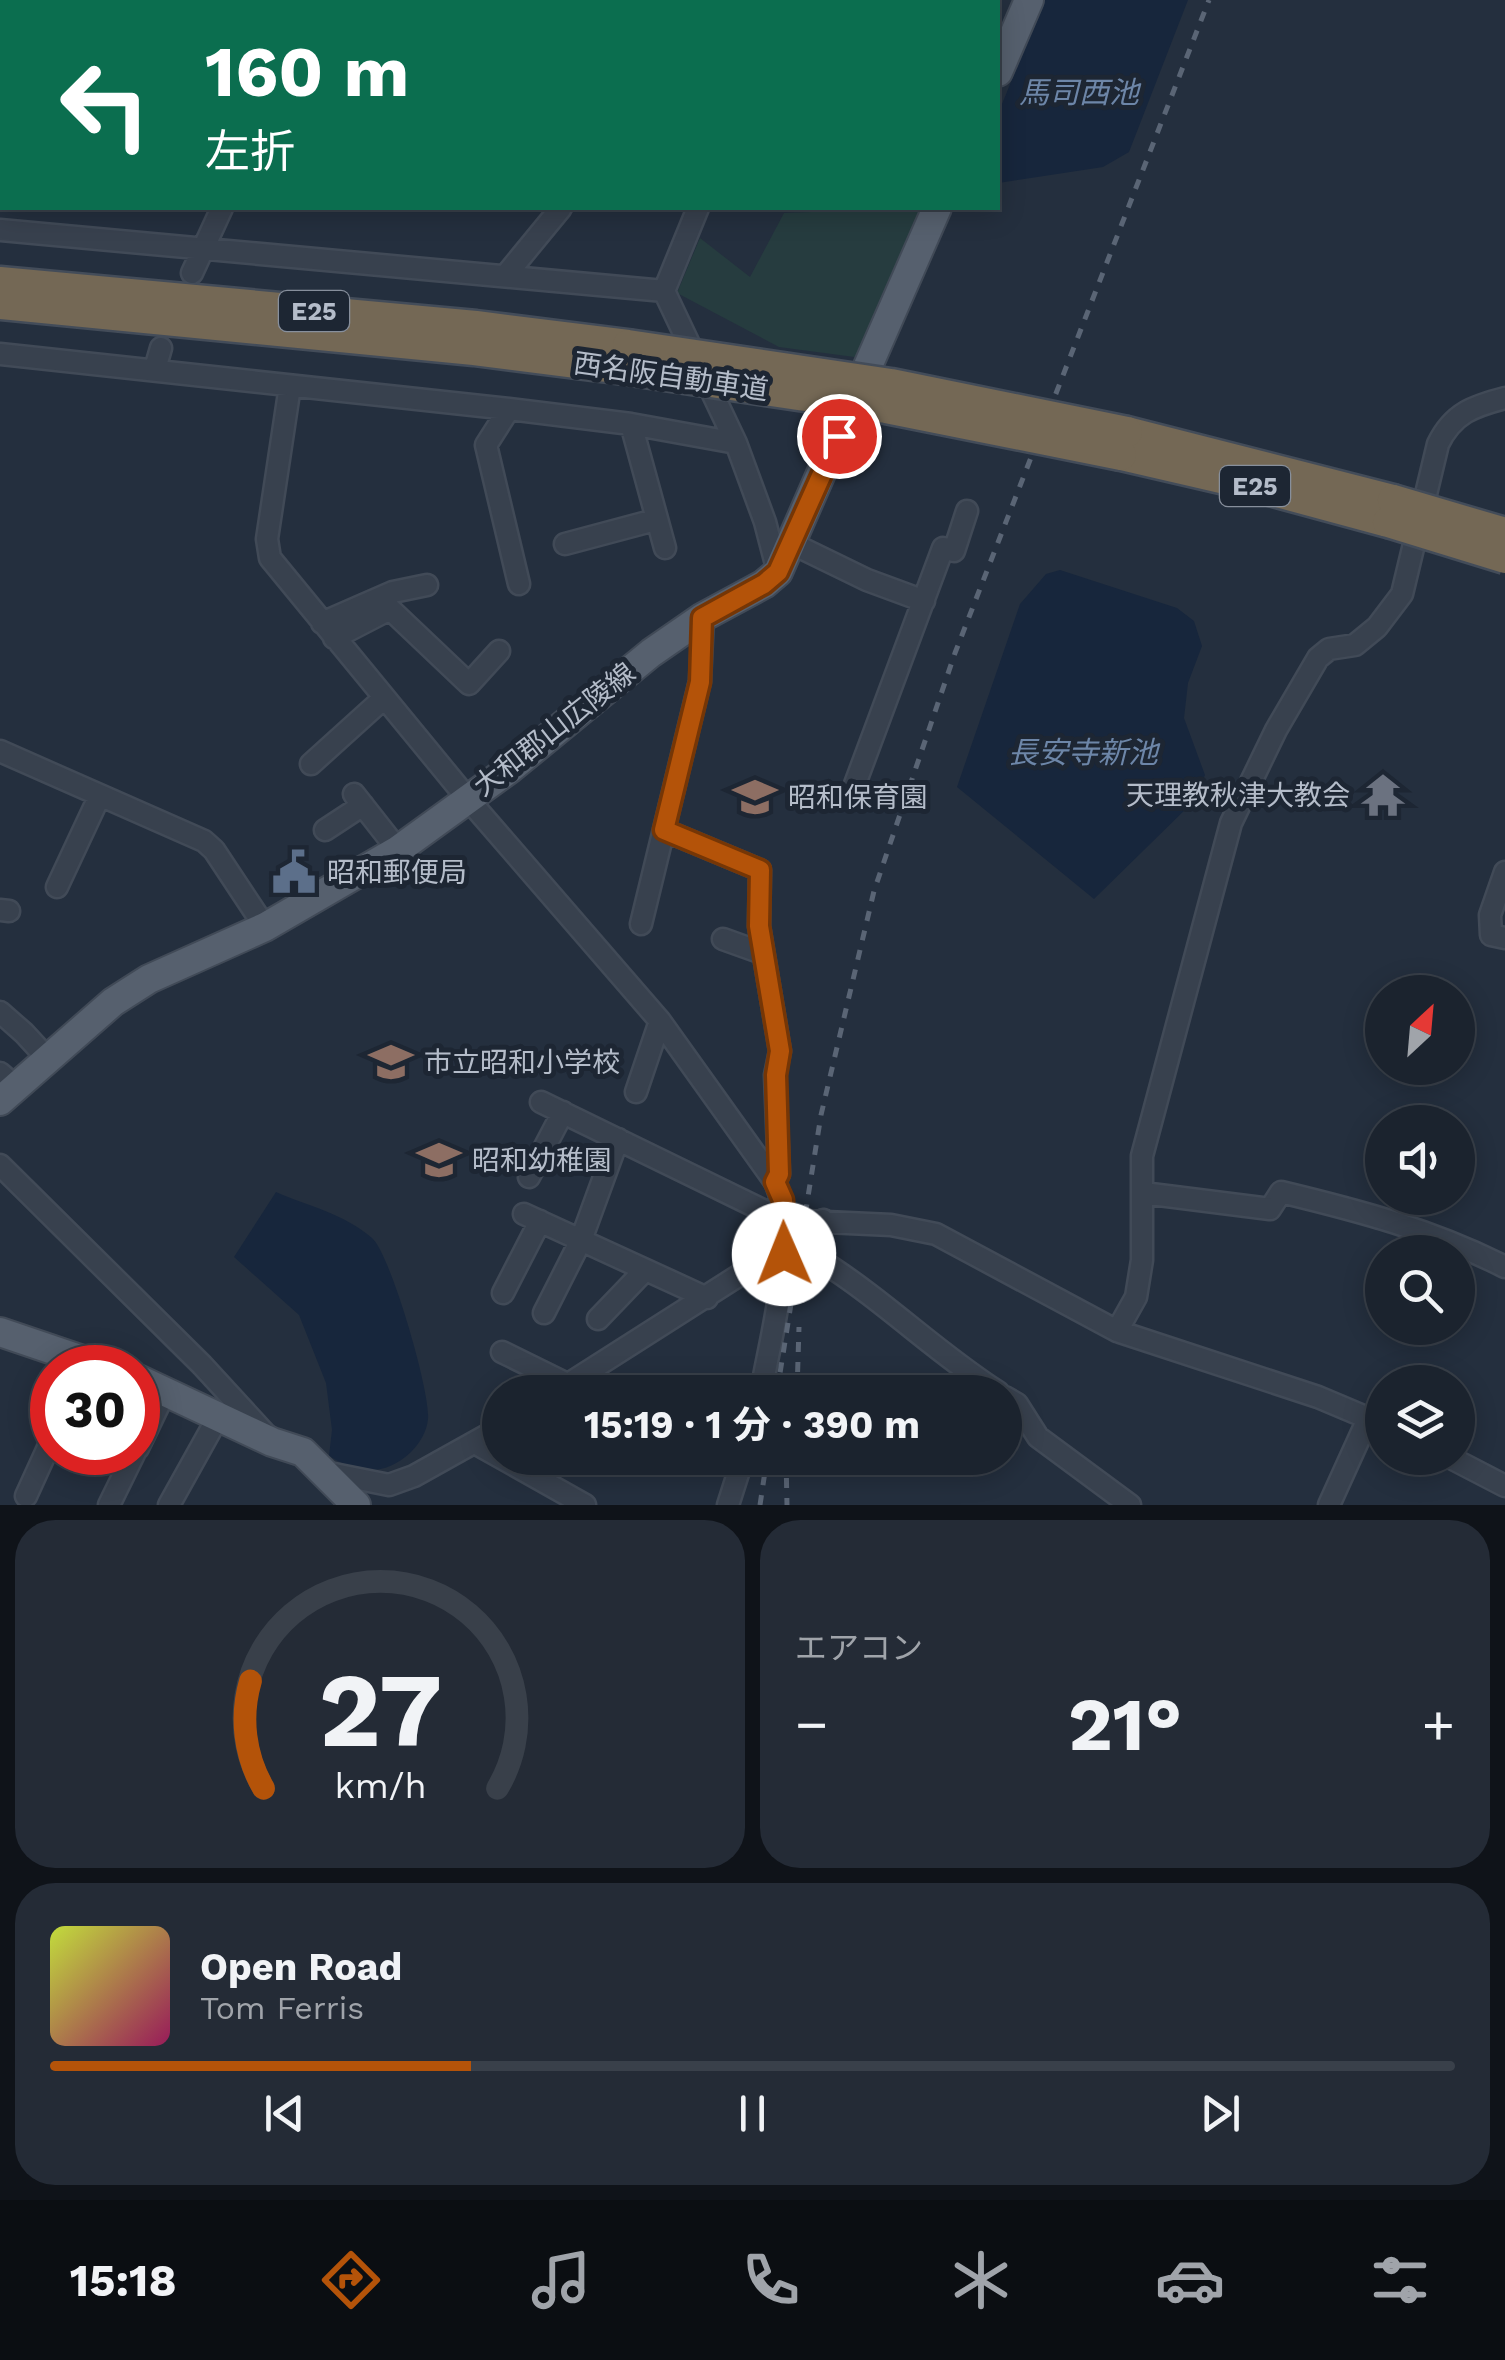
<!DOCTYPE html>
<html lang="ja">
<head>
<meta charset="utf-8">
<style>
	:root { --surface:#1b232e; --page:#242b36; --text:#f1f3f6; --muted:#a0a4aa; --line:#39404a; --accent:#b45309 }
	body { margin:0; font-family:"Work Sans","Noto Sans JP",sans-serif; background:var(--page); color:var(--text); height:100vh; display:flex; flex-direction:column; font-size:38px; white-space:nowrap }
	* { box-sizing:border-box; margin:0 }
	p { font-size:32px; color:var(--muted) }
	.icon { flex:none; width:55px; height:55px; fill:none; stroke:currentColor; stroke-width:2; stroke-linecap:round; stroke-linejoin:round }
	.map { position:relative; height:1505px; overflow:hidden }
	.panel { display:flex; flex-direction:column; gap:15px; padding:15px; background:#0f1319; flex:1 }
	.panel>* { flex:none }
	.guide { position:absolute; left:0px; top:0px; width:1000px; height:210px; box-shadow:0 5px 25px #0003,0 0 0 2px var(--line); background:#0b6e4f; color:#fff; overflow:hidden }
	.needle { width:65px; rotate:26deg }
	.tools { position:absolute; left:1365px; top:975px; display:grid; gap:20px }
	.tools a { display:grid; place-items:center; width:110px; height:110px; border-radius:50%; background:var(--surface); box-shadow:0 5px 25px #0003,0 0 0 2px var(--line); font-size:50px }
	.speed { position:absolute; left:30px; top:1345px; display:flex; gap:20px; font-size:50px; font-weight:700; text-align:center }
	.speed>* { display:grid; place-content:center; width:130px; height:130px; border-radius:50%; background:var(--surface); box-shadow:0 5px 25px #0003,0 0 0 2px var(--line); line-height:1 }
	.speed .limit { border:15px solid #d22; background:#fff; color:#111 }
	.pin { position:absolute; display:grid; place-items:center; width:85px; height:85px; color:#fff; margin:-42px; border:5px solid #fff; border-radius:50%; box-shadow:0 2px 10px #0007 }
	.me { position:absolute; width:110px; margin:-55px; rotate:359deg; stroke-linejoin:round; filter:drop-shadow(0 0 8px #0008) }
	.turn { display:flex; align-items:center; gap:35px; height:210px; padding:0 40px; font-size:45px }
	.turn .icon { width:130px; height:130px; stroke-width:2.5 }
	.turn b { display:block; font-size:70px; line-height:85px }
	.big { font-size:75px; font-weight:700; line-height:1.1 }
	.panel .widget { flex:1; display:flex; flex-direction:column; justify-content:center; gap:15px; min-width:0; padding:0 35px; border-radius:40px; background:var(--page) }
	.panel .dial { align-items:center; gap:0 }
	.dial svg { height:260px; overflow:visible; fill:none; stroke:var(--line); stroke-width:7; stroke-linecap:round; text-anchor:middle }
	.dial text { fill:var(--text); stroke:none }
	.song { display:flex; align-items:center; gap:30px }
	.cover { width:120px; height:120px; border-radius:15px; background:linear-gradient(135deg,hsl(70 70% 55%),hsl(330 70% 35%)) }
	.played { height:10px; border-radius:5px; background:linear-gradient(90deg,var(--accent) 30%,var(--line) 30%) }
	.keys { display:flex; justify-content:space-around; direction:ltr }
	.heat { display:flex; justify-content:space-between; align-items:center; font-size:55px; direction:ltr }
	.panel .tiles { flex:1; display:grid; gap:15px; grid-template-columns:1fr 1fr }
	.widget:last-child { grid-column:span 2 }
	.trip { position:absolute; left:482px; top:1375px; width:540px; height:100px; border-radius:50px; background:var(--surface); box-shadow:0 5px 25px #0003,0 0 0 2px var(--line); font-weight:700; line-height:100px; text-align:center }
	.menu { display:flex; height:160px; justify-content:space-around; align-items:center; background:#0b0e12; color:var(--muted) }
	.menu .icon { width:70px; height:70px }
	.menu .active { color:var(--accent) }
	.menu b { font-size:45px; color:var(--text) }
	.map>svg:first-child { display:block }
	.green { fill:#263c3f }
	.water { fill:#17263c }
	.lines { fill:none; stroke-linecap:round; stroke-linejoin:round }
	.minor-casing { stroke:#414a57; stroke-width:25 }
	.major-casing { stroke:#414a57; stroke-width:32 }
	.highway-casing { stroke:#434c59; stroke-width:35 }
	.minor { stroke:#38414e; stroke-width:20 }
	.major { stroke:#56606e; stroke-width:28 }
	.highway { stroke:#746855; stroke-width:30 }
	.rail { stroke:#5a6575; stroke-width:5; stroke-dasharray:10 10; stroke-linecap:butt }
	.highway-bridge-casing { stroke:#434c59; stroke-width:35; stroke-linecap:butt }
	.highway-bridge { stroke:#746855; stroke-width:30 }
	.route-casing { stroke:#753606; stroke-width:25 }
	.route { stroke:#b45309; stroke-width:18 }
	.labels { text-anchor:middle; stroke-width:10; stroke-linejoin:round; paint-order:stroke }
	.shield { fill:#1d2633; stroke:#878f9c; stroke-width:2.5 }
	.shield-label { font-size:25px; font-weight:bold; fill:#b4bcc9 }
	.street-label { font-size:28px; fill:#b4bcc9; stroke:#1d2633 }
	.poi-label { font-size:28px; fill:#b4bcc9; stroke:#1d2633; text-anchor:start }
	.water-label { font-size:30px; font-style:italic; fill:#6d86a8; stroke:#1d2633 }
</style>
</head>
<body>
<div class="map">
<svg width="1505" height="1505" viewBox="0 0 1505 1505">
	<rect width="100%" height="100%" fill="#242f3e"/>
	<path class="green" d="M921,208l-59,150 -83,-11 -102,-54 23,-55 50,39 34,-64z"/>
	<path class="water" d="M1044,0h144l-59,152 -26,15 -105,16v-69z
		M1060,570l117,38 17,13 8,25 -14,37 -4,35 21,57 -12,27 -99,97 -137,-112 63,-183 26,-30z
		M276,1192c34,15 67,21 96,46 18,15 59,155 56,181 -1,12 -8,24 -17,33 -27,25 -52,22 -82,4l3,-26 -6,-47 -27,-68 -65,-58z"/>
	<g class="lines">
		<g class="minor-casing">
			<path id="minor" d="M388,0l4,2
				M688,0l5,2
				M321,2l1,-2
				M504,2l2,-2
				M669,2l1,-2
				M791,2l1,-2
				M698,208l-34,83 72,152 29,79 13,50
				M0,230l664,61
				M192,273l30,-65
				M506,275l55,-67
				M0,354l509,55 122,15 105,19
				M155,369l6,-21
				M290,386l-23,153 3,19 197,240 193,223 115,161c24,53 -4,153 -14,210
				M509,409l-23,36 33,139
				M631,424l34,124
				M565,544l90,-24
				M793,544l74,36 57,21
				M322,623l71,-31 34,-7
				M334,638l56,-29 79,75 30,-33
				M0,751l204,90 10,9 51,77
				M311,764l73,-66
				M855,784l88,-236 11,3 13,-40
				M354,794l44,56
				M325,830l38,-25
				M664,830l96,40 -1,56 21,125 -5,24 4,99 -4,8
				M1505,872l-15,43 1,20 14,3
				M57,887l43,-92
				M0,910l9,1
				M641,924l59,-243 3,-64
				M723,939l39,14
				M0,1012l24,21 23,25
				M0,1073l15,13
				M636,1092l24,-71
				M541,1102l242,118 108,5 45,9 181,97 201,66 64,27
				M0,1165l202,200 67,73
				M529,1177l34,-65
				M1143,1193l127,16 11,-17c79,19 151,38 224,75
				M524,1214l183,84
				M823,1220l-5,39c64,39 117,93 180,133
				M503,1293l37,-72
				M544,1313l37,-73 37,-101
				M598,1319l47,-49
				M1117,1331l19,-34 6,-37v-104l89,-333 45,-93 42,-72 11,-9 26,-4 22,-18 25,-33 36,-150c15,-31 36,-38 67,-46
				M502,1352l67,33
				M556,1392l204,-130 24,-9
				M1005,1397l12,7 21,33 92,68
				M475,1443l110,62
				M138,1448l27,-56
				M1451,1458l54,28
				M324,1472l65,13 25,-9 86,-48
				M26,1496l26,-57
				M109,1505l26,-53
				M169,1505l49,-88
				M728,1505l15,-47
				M1329,1505l39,-86"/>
		</g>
		<g class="major-casing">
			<path id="major" d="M998,72l31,-72
				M0,1101l113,-99 36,-23 116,-52 133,-77 113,-82 140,-115 52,-36 61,-33 14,-12 159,-364
				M0,1332l106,36
				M138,1379l134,63 31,10 53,53"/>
		</g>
		<g class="highway-casing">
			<path id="highway" d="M0,282l476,44 152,19
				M0,304l474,46 150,19
				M1127,432l266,68
				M1121,455l134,31 133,36"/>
		</g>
		<use href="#minor" class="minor"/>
		<use href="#major" class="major"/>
		<use href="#highway" class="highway"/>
		<path class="rail" d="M777,1392l44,-277 53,-224 81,-238 254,-653
			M797,1392l2,-65
			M786,1458l1,47
			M760,1505l7,-47"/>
		<g class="highway-bridge-casing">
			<path id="highway-bridge" d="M628,345l263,39 236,48
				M624,369l262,39 235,47
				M1393,500l112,33
				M1388,522l117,36"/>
		</g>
		<use href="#highway-bridge" class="highway-bridge"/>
	</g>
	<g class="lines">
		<g class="route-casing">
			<path id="route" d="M784,1254l-1,-54 -8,-18 4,-8 -3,-99 4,-24 -21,-125 1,-56 -96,-40 36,-148 2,-64 62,-34 14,-12 61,-136"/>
		</g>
		<use href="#route" class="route"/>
	</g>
	<defs>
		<g id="temple-bare" transform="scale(3.45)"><path d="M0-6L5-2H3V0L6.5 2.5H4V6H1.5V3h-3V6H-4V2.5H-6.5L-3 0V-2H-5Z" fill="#6b7280" stroke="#1d2633" stroke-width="2.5" paint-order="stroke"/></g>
		<g id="school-bare" transform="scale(3.45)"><path d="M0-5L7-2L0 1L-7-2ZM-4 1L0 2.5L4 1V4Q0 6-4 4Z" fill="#8d6e63" stroke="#1d2633" stroke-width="2.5" paint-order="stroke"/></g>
		<g id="civic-bare" transform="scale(3.45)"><path d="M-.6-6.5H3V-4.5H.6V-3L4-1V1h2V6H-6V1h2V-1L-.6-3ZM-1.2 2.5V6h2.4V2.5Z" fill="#5c6f8a" stroke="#1d2633" stroke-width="2.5" paint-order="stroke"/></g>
	</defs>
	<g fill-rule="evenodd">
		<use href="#temple-bare" x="1383" y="795"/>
		<use href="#school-bare" x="755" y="797"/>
		<use href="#civic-bare" x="294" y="872"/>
		<use href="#school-bare" x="391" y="1062"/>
		<use href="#school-bare" x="439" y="1160"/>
	</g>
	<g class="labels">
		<g class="shield">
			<rect x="279" y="291" width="70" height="40" rx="8"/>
			<rect x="1220" y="466" width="70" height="40" rx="8"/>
		</g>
		<g class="shield-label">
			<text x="314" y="320">E25</text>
			<text x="1255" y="495">E25</text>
		</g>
		<g class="street-label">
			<text transform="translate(671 376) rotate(8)" y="10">西名阪自動車道</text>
			<text transform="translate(554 729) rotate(-38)" y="10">大和郡山広陵線</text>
		</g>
		<g class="poi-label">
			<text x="1350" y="805" text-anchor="end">天理教秋津大教会</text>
			<text x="788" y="807">昭和保育園</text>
			<text x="327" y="882">昭和郵便局</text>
			<text x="424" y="1072">市立昭和小学校</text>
			<text x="472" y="1170">昭和幼稚園</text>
		</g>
		<g class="water-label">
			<text x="1079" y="103">馬司西池</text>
			<text x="1083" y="763">長安寺新池</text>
		</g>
	</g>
</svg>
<div class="tools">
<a><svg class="needle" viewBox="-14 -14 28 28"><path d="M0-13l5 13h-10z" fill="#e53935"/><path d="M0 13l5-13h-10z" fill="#a0a4aa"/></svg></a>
<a><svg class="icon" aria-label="sound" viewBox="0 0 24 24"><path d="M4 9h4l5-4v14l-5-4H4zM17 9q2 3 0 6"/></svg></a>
<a><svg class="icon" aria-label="search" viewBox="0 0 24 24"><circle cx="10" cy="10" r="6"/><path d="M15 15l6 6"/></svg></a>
<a><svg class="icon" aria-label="layers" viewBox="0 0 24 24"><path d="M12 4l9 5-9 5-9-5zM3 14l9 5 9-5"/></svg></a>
</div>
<div class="speed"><div class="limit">30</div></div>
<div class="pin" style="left:839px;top:436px;background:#d93025"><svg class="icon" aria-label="arrive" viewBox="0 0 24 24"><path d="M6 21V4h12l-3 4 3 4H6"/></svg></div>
<svg class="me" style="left:784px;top:1254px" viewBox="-20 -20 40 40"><circle r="19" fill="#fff"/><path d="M0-13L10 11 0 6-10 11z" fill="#b45309"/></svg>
<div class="trip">15:19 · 1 分 · 390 m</div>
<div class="guide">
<div class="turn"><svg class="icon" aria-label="left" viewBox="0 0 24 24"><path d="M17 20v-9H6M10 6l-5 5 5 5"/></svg><div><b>160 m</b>左折</div></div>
</div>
</div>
<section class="panel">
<div class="tiles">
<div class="widget dial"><svg viewBox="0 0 100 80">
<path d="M14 69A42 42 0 1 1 86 69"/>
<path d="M14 69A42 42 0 0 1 10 36" stroke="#b45309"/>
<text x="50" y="56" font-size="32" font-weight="700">27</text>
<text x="50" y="72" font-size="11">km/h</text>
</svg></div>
<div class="widget"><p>エアコン</p>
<div class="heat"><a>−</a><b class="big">21°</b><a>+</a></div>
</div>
<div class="widget">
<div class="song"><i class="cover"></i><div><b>Open Road</b><p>Tom Ferris</p></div></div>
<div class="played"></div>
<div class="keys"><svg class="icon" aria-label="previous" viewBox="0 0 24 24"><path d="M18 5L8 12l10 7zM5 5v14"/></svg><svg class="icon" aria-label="pause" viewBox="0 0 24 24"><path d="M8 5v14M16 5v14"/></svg><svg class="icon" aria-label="next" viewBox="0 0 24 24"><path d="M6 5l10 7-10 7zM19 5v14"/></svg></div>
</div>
</div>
</section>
<nav class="menu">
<b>15:18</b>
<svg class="icon active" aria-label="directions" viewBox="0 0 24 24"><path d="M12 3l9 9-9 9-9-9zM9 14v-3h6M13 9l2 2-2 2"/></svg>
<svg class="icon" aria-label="music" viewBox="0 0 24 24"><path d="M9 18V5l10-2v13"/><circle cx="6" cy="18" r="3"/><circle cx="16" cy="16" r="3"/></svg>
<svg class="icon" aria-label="phone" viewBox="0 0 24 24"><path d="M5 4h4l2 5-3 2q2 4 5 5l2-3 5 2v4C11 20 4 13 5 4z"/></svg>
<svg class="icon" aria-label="climate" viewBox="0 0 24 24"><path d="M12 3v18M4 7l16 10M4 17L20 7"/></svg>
<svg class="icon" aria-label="car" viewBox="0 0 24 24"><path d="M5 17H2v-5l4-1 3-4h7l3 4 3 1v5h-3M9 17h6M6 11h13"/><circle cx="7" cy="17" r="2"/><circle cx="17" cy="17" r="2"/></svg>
<svg class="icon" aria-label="filters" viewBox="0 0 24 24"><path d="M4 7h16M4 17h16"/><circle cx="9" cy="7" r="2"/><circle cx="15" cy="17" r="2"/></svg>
</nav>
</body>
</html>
